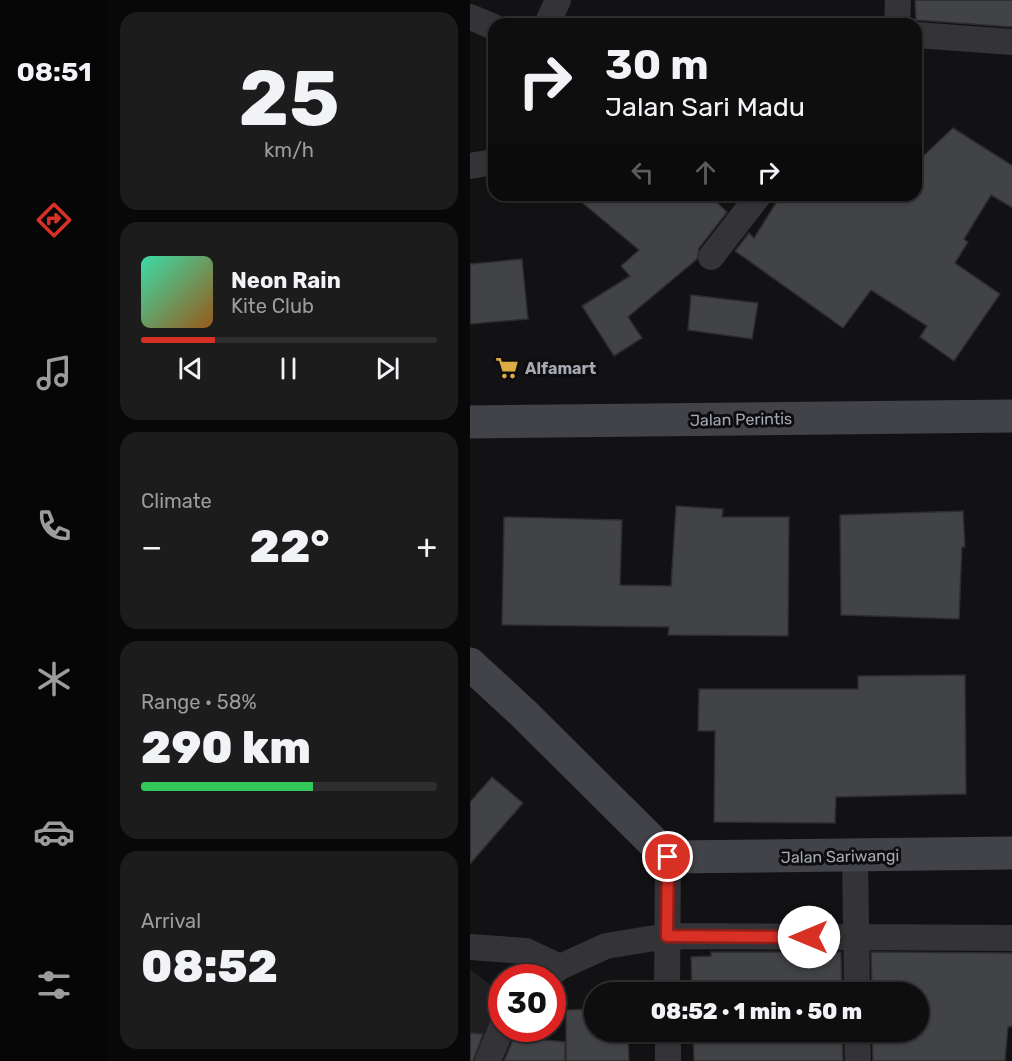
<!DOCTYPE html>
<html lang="en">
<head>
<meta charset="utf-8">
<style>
	:root { --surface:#0e0e0f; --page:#1c1c1d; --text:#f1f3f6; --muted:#9b9c9e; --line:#2e2e2f; --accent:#d93025 }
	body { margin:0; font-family:Rubik,sans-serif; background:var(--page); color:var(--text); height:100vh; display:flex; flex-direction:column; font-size:22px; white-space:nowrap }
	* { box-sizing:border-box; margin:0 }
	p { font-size:20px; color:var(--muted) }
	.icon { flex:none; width:33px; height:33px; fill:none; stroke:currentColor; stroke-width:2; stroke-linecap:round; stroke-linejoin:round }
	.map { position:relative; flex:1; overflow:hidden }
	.side { display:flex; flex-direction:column; gap:12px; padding:12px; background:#080808; width:362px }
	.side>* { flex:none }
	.hud { position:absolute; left:18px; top:18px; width:434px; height:183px; border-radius:18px; box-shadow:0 2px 4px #0004,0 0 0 2px var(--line); background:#0e0e0f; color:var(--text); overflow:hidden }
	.speed { position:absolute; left:18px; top:964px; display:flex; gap:12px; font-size:30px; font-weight:700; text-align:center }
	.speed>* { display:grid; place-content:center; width:78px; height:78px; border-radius:50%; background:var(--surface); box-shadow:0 2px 4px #0004,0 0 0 2px var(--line); line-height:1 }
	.speed .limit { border:9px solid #d22; background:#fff; color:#111 }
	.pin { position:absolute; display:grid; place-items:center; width:51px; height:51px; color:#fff; margin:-26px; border:3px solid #fff; border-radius:50%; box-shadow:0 2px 6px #0007 }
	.me { position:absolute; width:66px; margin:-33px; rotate:270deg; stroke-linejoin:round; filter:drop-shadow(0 0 4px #0008) }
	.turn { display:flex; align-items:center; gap:21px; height:126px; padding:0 18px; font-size:27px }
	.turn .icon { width:78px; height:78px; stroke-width:2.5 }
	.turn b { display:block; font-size:42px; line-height:51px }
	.lanes { display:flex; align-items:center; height:57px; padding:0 18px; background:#0003; justify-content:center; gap:30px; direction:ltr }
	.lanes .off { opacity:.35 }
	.big { font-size:45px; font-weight:800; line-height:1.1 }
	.side .card { flex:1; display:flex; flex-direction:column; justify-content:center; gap:9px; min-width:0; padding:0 21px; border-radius:18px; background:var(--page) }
	.side .dial { align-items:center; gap:0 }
	.dial b { font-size:78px; line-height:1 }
	.song { display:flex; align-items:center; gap:18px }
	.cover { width:72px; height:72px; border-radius:9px; background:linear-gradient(135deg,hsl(160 70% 55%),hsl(30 70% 35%)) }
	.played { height:6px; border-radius:3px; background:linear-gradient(90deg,var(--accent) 25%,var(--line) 25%) }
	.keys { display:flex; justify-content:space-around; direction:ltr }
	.heat { display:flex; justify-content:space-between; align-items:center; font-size:33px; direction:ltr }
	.charge { height:9px; border-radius:4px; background:linear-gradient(90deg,#34c759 58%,var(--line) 0) }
	.trip { position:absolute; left:114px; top:982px; width:345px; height:60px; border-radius:30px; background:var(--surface); box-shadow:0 2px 4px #0004,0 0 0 2px var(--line); font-weight:800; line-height:60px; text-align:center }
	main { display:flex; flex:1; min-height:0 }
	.menu { display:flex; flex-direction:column; width:108px; justify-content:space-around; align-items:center; background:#060606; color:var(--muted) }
	.menu .icon { width:42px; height:42px }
	.menu .active { color:var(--accent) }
	.menu b { font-size:27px; color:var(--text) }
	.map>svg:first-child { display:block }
	.built { fill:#1f1f21 }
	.building { fill:#424346; stroke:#2d2d2f; stroke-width:1.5 }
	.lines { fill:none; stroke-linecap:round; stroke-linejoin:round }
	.street { stroke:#343438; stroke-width:26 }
	.secondary { stroke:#424348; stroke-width:33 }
	.route-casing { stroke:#8d1f18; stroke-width:15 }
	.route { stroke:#d93025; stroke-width:10 }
	.labels { text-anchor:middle; stroke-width:6; stroke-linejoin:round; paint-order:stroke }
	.poi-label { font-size:16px; font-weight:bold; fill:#a6a9b2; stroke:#0d0d0f; text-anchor:start }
	.street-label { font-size:16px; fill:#a6a9b2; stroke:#0d0d0f }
</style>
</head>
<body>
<main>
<nav class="menu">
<b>08:51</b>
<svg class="icon active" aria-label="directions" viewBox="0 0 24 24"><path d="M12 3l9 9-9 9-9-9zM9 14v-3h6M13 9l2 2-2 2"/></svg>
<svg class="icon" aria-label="music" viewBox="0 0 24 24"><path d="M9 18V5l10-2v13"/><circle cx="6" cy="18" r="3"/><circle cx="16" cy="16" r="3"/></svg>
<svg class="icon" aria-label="phone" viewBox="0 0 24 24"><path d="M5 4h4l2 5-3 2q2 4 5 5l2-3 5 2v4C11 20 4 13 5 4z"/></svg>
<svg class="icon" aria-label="climate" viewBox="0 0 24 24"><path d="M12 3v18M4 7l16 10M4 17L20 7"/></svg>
<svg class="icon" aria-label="car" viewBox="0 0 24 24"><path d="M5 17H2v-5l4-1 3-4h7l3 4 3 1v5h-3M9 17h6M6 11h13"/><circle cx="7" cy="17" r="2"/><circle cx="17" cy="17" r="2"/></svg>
<svg class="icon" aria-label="filters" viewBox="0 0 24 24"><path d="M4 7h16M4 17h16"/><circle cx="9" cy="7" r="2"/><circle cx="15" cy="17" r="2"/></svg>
</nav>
<section class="side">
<div class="card dial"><b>25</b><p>km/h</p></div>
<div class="card">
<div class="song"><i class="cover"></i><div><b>Neon Rain</b><p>Kite Club</p></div></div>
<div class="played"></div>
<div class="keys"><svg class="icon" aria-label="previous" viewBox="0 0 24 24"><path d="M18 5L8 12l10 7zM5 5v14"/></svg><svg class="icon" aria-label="pause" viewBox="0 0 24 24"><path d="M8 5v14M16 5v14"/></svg><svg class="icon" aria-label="next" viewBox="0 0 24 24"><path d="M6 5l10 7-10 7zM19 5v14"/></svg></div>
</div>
<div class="card"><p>Climate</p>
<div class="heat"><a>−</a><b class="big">22°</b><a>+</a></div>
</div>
<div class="card"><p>Range · 58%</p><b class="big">290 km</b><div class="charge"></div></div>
<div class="card"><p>Arrival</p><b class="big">08:52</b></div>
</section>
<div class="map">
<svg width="543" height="1061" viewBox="0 0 543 1061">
	<rect width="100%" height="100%" fill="#121214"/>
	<path class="built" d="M0,969l31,24 -23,68h-8z"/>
	<path class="building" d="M445,0h98v27l-97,-7z
		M483,128l60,38v42l-22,-13 -27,44 4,3 -13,21 45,31 -46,67 -34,-24 7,-11 -56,-36 -28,38 -108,-77 14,-18 5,5 27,-43h135v-32z
		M103,195h136l18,17 -28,36 -2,11 -69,58 14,21 -28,18 -32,-50 48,-30 -9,-10 18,-16z
		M52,259l6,60 -58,5v-60z
		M221,295l67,8 -6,36 -64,-9z
		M206,506l47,3 -1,8h67l-1,119 -120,-1 1,-8 -167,-2 2,-108 118,3 -2,65 51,1z
		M493,511l2,36h-3l-3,72 -118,-4 -1,-100z
		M495,675l1,119 -130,3 -1,26 -121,-1 1,-91h-17l1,-42h159v-13z
		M22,777l31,26 -53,61v-62z
		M241,952h130l1,41h-150l-1,-36 20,-1z
		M401,952l142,1v73l-5,1 -3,34h-132l-1,-29h46v-39h-46z
		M124,1009v23h34l1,29h-63v-51z
		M223,1032h149l1,29h-149z
		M0,1033l13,1 -10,27h-3z
		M44,1037l51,5v19h-61z"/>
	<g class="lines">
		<path class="street" d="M0,17l24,10
			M77,24l11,-24
			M427,24l1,-24
			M446,35l97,7
			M0,166l24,-4
			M241,257l48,-62
			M385,856l2,137
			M0,947l56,4 34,16
			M75,978l15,-11 46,-21 61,-10 346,2
			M197,993l1,-136
			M198,1032v29
			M387,1032l1,29
			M18,1061l14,-34"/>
		<path class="secondary" d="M0,422l543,-6
			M0,664l52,48 146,145 345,-4"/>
	</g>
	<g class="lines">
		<g class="route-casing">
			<path id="route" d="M198,857l-1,79 142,1"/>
		</g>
		<use href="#route" class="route"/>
	</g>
	<defs>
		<g id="supermarket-bare" transform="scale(1.8)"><path d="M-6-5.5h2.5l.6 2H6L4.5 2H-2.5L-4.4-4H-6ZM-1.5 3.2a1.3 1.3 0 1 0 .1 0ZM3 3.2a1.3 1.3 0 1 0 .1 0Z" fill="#daac44" stroke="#0d0d0f" stroke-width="2.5" paint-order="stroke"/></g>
	</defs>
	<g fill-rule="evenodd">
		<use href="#supermarket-bare" x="37" y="368"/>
	</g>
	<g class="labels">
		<g class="poi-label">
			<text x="55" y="374">Alfamart</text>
		</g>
		<g class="street-label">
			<text transform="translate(271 419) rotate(-1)" y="6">Jalan Perintis</text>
			<text transform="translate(370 856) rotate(-1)" y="6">Jalan Sariwangi</text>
		</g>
	</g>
</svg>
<div class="speed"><div class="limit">30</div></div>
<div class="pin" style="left:198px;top:857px;background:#d93025"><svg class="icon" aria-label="arrive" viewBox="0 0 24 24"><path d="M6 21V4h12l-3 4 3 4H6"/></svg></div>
<svg class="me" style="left:339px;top:937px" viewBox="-20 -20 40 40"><circle r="19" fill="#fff"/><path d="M0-13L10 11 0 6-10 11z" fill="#d93025"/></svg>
<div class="trip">08:52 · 1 min · 50 m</div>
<div class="hud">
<div class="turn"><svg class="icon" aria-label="right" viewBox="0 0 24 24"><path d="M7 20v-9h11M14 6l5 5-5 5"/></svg><div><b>30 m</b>Jalan Sari Madu</div></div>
<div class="lanes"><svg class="icon off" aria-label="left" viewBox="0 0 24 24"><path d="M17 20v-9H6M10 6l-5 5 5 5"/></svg><svg class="icon off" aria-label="ahead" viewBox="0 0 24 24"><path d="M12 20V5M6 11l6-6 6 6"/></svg><svg class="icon" aria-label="right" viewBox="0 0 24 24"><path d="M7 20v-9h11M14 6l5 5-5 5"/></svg></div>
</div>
</div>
</main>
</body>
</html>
